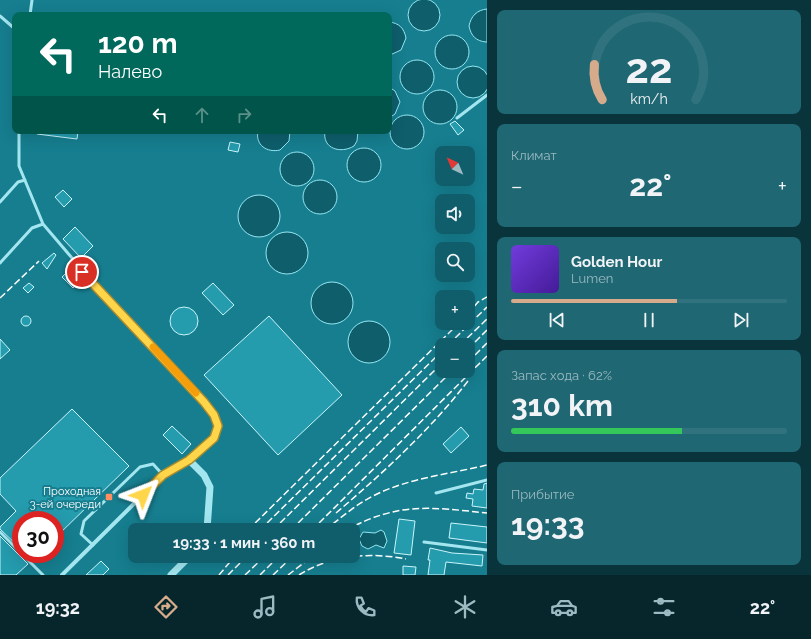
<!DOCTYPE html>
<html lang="ru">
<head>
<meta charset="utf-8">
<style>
	:root { --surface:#105e6b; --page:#1e6773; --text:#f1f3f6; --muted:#9cbac1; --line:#30737e; --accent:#d6ab8b }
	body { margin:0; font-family:Raleway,sans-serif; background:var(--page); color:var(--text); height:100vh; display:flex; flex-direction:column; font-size:15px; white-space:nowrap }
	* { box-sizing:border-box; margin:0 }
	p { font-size:13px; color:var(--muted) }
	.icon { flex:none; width:22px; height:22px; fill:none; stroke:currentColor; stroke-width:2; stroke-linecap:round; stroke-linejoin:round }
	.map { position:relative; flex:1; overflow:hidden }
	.side { display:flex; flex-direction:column; gap:10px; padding:10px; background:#09343b; width:324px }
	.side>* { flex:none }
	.guide { position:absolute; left:12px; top:12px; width:380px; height:122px; border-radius:8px; box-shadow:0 4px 16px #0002; background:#00695c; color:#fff; overflow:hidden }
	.needle { width:26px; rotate:316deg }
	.fabs { position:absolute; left:435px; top:146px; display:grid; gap:8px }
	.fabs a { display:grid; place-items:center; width:40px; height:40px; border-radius:8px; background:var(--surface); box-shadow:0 4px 16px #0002; font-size:20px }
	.speed { position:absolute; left:12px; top:511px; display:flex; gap:8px; font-size:20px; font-weight:700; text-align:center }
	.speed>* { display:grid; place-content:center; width:52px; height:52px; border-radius:50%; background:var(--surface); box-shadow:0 4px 16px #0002; line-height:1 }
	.speed .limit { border:6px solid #d22; background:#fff; color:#111 }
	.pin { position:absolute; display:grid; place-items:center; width:34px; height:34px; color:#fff; margin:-17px; border:2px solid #fff; border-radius:50%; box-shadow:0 1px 4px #0007 }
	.me { position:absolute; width:44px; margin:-22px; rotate:45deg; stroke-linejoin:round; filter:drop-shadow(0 0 3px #0008) }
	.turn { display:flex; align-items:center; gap:14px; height:84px; padding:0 20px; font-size:18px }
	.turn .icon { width:52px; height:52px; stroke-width:2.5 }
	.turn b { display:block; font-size:28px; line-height:34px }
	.lanes { display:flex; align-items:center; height:38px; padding:0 20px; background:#0003; justify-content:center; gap:20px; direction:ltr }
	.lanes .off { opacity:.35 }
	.big { font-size:30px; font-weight:700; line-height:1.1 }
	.side .card { flex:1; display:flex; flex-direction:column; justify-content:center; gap:6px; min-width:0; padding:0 14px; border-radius:8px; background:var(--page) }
	.side .dial { align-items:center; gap:0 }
	.dial svg { height:104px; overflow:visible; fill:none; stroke:var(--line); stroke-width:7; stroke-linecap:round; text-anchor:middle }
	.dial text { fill:var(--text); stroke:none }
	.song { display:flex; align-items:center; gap:12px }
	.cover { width:48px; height:48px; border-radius:6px; background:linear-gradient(135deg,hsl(260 70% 55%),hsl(260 70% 35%)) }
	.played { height:4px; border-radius:2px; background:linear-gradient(90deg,var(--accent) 60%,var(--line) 60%) }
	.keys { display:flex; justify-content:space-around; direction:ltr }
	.heat { display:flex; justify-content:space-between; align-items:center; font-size:22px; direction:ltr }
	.charge { height:6px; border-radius:3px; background:linear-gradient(90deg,#34c759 62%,var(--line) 0) }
	.trip { position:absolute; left:128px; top:523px; width:232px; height:40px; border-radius:8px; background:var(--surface); box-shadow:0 4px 16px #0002; font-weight:700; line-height:40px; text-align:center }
	.menu { display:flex; height:64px; justify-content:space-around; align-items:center; background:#06262b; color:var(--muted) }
	.menu .icon { width:28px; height:28px }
	.menu .active { color:var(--accent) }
	.menu b { font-size:18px; color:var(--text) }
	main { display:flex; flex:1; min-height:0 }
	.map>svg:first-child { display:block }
	.water { fill:#0e5e6c; stroke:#95e7f2 }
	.building { fill:#259bae; stroke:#c9f5fb }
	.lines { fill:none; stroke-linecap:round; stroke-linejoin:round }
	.service { stroke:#a3e6f0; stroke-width:3 }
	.minor { stroke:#a3e6f0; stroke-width:4 }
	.tertiary { stroke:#a3e6f0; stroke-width:7 }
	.rail { stroke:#fff; stroke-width:1.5; stroke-dasharray:7 3; stroke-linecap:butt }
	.route-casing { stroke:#a68a30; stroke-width:10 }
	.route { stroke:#ffd54a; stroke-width:7 }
	.slow { stroke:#f59e0b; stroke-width:7 }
	.poi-dot { fill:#ff8f61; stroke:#167e8f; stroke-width:1.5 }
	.labels { text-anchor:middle; stroke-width:4; stroke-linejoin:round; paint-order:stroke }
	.poi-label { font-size:11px; fill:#fff; stroke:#167e8f; text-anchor:end }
</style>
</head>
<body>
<main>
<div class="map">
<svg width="487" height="575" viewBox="0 0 487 575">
	<rect width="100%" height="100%" fill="#167e8f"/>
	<path class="water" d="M408 15a16 16 0 1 1 32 0a16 16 0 1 1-32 0Z
		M487,9v33h-1c-10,-1 -15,-6 -17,-16 2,-10 8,-16 18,-17z
		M389,22c10,1 15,6 17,16l-5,12 -11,5z
		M435 52a17 17 0 1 1 34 0a17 17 0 1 1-34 0Z
		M400 77a17 17 0 1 1 34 0a17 17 0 1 1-34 0Z
		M457 82a16 16 0 1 1 32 0a16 16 0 1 1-32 0Z
		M389,87l6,4 5,11 -5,12 -6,4z
		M423 107a17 17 0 1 1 34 0a17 17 0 1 1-34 0Z
		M390 132a17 17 0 1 1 34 0a17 17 0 1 1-34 0Z
		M258,131h32l-1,10 -9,9c-13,3 -25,-5 -22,-19z
		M325,131h33l-1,10 -3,5c-13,8 -32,3 -29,-15z
		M347 165a17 17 0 1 1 34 0a17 17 0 1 1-34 0Z
		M280 169a17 17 0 1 1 34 0a17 17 0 1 1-34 0Z
		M303 197a17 17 0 1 1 34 0a17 17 0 1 1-34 0Z
		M238 216a21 21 0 1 1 42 0a21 21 0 1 1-42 0Z
		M266 253a21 21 0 1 1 42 0a21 21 0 1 1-42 0Z
		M311 303a21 21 0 1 1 42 0a21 21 0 1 1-42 0Z
		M348 342a21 21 0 1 1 42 0a21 21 0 1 1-42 0Z
		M381,530l3,2 3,9 -3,7 -8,-3 -8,4 -6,-3 -3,-7 4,-7 12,1z"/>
	<path class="building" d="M455,121l9,9 -6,5 -8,-11z
		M37,131h41l-1,8 -40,-5z
		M230,142l10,2 -2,8 -10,-2z
		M63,190l9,9 -8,8 -9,-10z
		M75,227l18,19 -12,12 -18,-19z
		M54,253l2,2 -9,14 -5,-6z
		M69,270l11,11 -7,7 -11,-11z
		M29,283l5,4 -6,6 -5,-5z
		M213,283l21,22 -11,10 -21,-22z
		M170 321a14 14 0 1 1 28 0a14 14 0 1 1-28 0Z
		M21 321a5 5 0 1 1 10 0a5 5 0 1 1-10 0Z
		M269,316l73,79 -64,60 -74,-80z
		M0,339l10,11 -10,9z
		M72,409l57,57 -74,72v-18h-34v29l-21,-20v-2l16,-16 -16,-17v-16z
		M172,426l19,18 -9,10 -19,-19z
		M461,427l8,9 -18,17 -8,-9z
		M487,483v25l-15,-2 1,-7 -7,-1 1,-5 6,1 1,-5 9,1 1,-6z
		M399,519l16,2 -4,34 -17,-2z
		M451,523l36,4v16l-38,-5z
		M0,536l28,28 -12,11h-16z
		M430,548l22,5 31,2 -1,11 -36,-4 -2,13h-16l2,-15h-2z
		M101,561l8,8 -6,6h-17z
		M403,566l13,1 -1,8h-12z"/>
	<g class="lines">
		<path class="service" d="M30,15l2,-15
			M0,16l15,13
			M457,118l30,-23
			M19,131v35l24,58 58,68
			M0,202l18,-20 7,-2
			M0,263l32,-35 11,-4
			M436,493l51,-13
			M0,532l21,21
			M424,542l63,8
			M93,545l-12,-11 3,-13 56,-54 13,-3 10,11
			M22,554l21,21"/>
		<path class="minor" d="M62,575l101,-100 26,-15 25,-23 4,-11 -3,-11 -11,-13 -103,-110"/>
		<path class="tertiary" d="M189,460l15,15 6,12 -3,43
			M171,575l19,-19"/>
		<path class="rail" d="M0,298l39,-37
			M468,314l10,-12 9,-5
			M448,345l39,-38
			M460,345l27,-26
			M468,349l19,-19
			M468,362l19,-19
			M336,513c47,-40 94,-83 132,-132
			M248,530l211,-207
			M260,530l182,-179
			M273,530l169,-167
			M291,530l161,-159
			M312,530l175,-174
			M325,530c16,-12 31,-26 50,-35 34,-17 75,-21 112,-30
			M346,530c53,-28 83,-23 141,-17
			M219,575l16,-19
			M228,575l19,-19
			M245,575l20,-19
			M260,575l19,-19
			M273,575l20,-19
			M288,575l25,-19
			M299,575c31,-20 72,-23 107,-16"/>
	</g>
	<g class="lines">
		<g class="route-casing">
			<path id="route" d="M82,272l122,130 10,13 4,11 -4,12 -25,22 -26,15 -20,20"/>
		</g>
		<use href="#route" class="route"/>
		<path class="slow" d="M153,347l43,46"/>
	</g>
	<rect class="poi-dot" x="105" y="493" width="8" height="8" rx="2"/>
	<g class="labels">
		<g class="poi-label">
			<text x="101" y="495">Проходная<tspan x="101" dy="13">3-ей очереди</tspan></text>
		</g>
	</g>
</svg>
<div class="fabs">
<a><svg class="needle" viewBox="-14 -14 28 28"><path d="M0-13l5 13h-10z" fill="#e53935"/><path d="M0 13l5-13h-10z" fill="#9cbac1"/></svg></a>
<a><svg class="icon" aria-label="sound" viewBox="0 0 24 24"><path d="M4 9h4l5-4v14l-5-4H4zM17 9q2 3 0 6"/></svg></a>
<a><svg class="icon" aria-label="search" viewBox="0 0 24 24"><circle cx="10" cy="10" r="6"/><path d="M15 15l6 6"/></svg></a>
<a>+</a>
<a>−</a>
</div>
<div class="speed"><div class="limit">30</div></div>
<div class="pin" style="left:82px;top:272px;background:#d93025"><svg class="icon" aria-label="arrive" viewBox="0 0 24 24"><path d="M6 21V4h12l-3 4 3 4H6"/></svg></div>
<svg class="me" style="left:143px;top:495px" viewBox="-20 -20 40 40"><path d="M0-17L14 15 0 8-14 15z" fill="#ffd54a" stroke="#fff" stroke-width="4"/></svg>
<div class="trip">19:33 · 1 мин · 360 m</div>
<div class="guide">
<div class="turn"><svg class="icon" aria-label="left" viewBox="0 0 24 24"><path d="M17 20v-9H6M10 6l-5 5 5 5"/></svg><div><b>120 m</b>Налево</div></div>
<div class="lanes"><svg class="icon" aria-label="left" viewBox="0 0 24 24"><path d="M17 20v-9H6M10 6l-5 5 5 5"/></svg><svg class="icon off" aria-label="ahead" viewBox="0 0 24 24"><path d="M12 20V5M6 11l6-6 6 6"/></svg><svg class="icon off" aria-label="right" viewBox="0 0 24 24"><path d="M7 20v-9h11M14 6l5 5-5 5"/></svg></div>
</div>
</div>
<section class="side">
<div class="card dial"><svg viewBox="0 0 100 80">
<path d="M14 69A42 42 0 1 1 86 69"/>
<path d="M14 69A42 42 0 0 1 8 42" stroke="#d6ab8b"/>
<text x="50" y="56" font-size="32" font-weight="700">22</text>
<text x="50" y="72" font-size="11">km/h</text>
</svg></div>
<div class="card"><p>Климат</p>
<div class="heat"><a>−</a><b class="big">22°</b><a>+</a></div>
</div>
<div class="card">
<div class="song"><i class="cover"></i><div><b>Golden Hour</b><p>Lumen</p></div></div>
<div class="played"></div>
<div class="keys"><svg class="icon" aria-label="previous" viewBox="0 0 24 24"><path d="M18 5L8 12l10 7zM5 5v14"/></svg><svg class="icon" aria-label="pause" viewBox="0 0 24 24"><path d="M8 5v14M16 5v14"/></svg><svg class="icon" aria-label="next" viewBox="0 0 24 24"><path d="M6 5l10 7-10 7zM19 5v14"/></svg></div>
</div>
<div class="card"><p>Запас хода · 62%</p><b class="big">310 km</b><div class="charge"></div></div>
<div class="card"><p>Прибытие</p><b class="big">19:33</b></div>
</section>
</main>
<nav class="menu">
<b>19:32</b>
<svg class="icon active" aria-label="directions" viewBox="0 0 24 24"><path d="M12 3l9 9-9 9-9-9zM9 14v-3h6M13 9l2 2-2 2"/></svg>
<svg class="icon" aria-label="music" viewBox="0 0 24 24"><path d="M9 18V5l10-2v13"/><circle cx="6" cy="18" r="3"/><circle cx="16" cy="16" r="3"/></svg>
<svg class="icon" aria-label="phone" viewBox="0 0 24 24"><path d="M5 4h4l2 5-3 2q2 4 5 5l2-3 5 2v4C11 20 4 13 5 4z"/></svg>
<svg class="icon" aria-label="climate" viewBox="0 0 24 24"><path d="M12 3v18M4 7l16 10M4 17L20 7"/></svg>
<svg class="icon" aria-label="car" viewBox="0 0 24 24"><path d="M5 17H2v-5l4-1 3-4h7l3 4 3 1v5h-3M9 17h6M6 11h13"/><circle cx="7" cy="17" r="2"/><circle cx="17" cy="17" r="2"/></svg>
<svg class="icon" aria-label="filters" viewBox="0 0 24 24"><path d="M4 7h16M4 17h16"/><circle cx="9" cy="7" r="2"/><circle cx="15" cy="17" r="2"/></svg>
<b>22°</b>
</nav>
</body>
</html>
